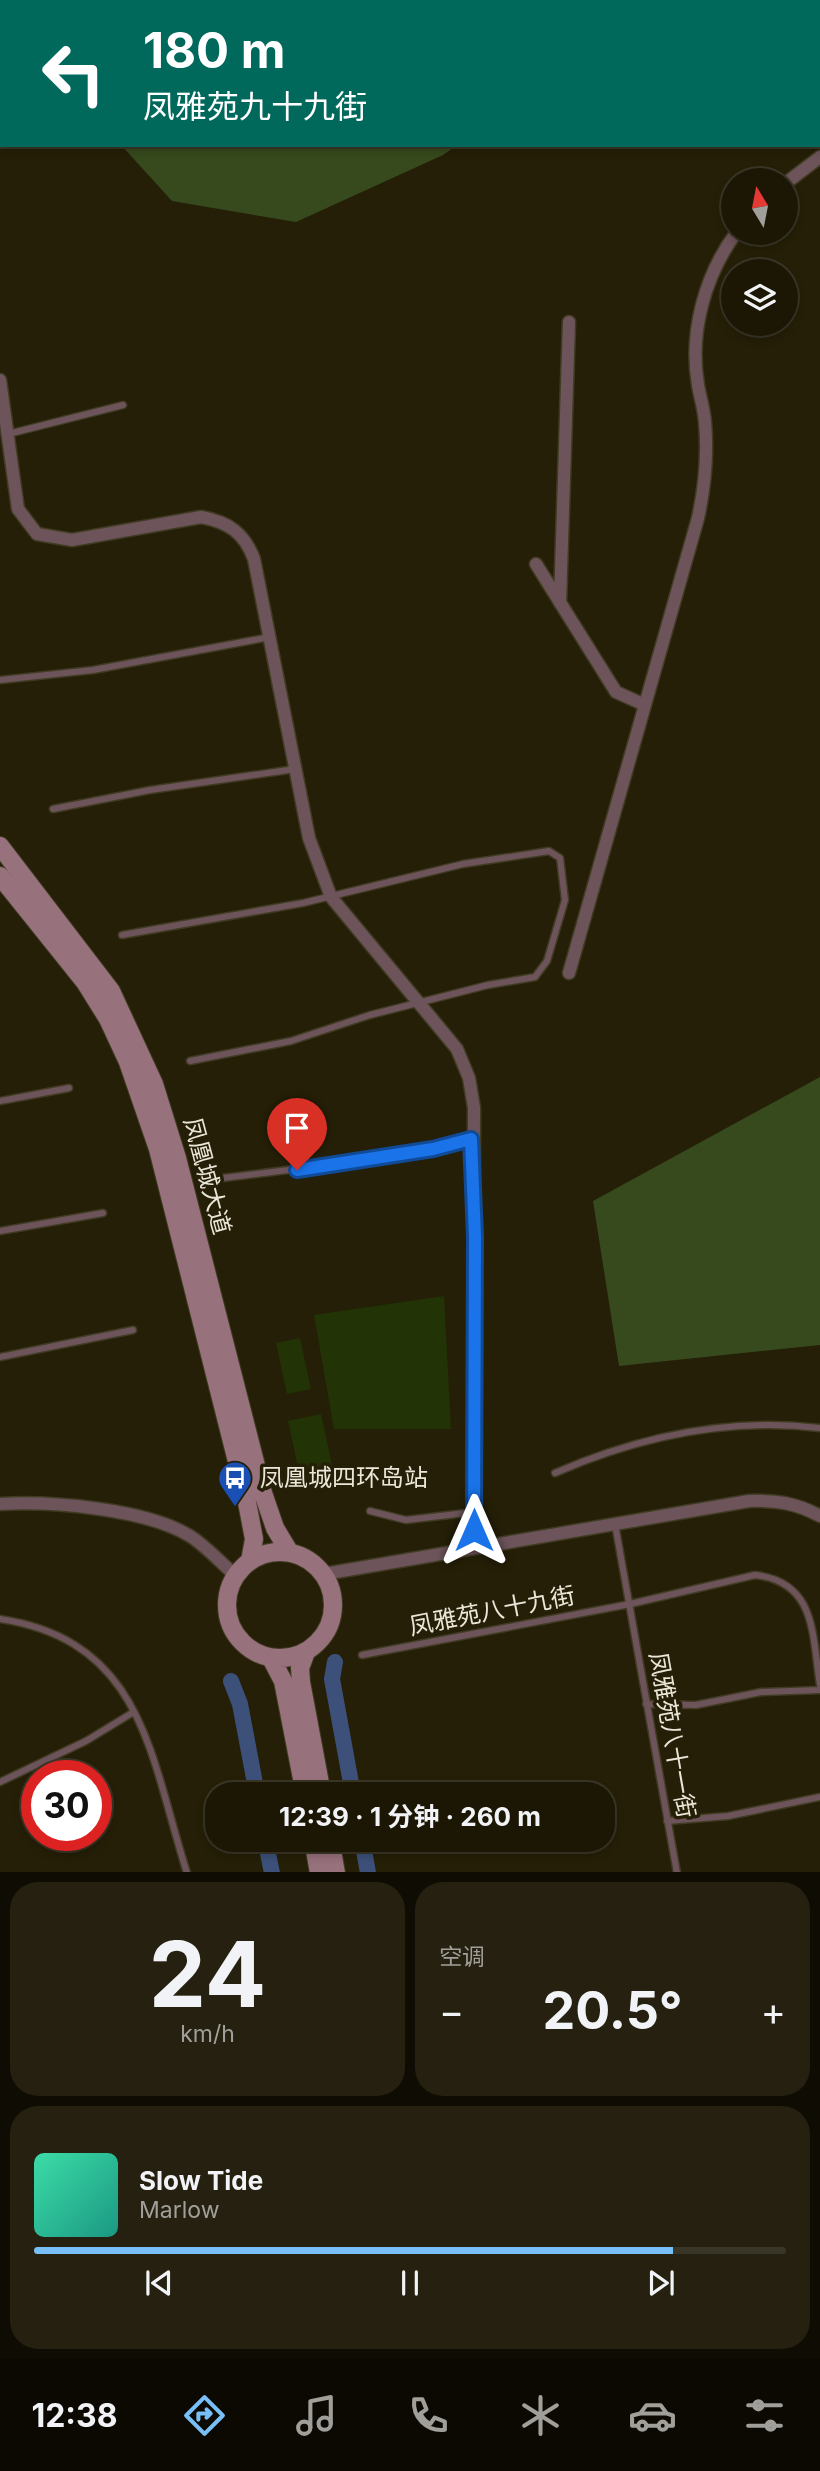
<!DOCTYPE html>
<html lang="zh">
<head>
<meta charset="utf-8">
<style>
	:root { --surface:#1c1705; --page:#25200f; --text:#f1f3f6; --muted:#a09f9a; --line:#3a3627; --accent:#78bff7 }
	body { margin:0; font-family:Inter,"Noto Sans SC",sans-serif; background:var(--page); color:var(--text); height:100vh; display:flex; flex-direction:column; font-size:26px; white-space:nowrap }
	* { box-sizing:border-box; margin:0 }
	p { font-size:23px; color:var(--muted) }
	.icon { flex:none; width:38px; height:38px; fill:none; stroke:currentColor; stroke-width:2; stroke-linecap:round; stroke-linejoin:round }
	.map { position:relative; height:1872px; overflow:hidden }
	.details { display:flex; flex-direction:column; gap:10px; padding:10px; background:#0f0d03; flex:1 }
	.details>* { flex:none }
	.top-card { position:absolute; left:0px; top:0px; width:821px; height:147px; box-shadow:0 4px 10px #0003,0 0 0 2px var(--line); background:#00695c; color:#fff; overflow:hidden }
	.needle { width:46px; rotate:350deg }
	.buttons { position:absolute; left:721px; top:168px; display:grid; gap:14px }
	.buttons a { display:grid; place-items:center; width:77px; height:77px; border-radius:50%; background:var(--surface); box-shadow:0 4px 10px #0003,0 0 0 2px var(--line); font-size:35px }
	.speed { position:absolute; left:21px; top:1760px; display:flex; gap:14px; font-size:35px; font-weight:700; text-align:center }
	.speed>* { display:grid; place-content:center; width:91px; height:91px; border-radius:50%; background:var(--surface); box-shadow:0 4px 10px #0003,0 0 0 2px var(--line); line-height:1 }
	.speed .limit { border:10px solid #d22; background:#fff; color:#111 }
	.pin { position:absolute; display:grid; place-items:center; width:60px; height:60px; color:#fff; margin:-72px -30px; border-radius:50% 50% 50% 0; rotate:-45deg; box-shadow:0 0 7px #0007 }
	.pin .icon { rotate:45deg }
	.me { position:absolute; width:77px; margin:-38px; rotate:0deg; stroke-linejoin:round; filter:drop-shadow(0 0 5px #0008) }
	.turn { display:flex; align-items:center; gap:24px; height:147px; padding:0 28px; font-size:32px }
	.turn .icon { width:91px; height:91px; stroke-width:2.5 }
	.turn b { display:block; font-size:49px; line-height:60px }
	.big { font-size:52px; font-weight:700; line-height:1.1 }
	.details .widget { flex:1; display:flex; flex-direction:column; justify-content:center; gap:10px; min-width:0; padding:0 24px; border-radius:28px; background:var(--page) }
	.details .dial { align-items:center; gap:0 }
	.dial b { font-size:91px; line-height:1 }
	.song { display:flex; align-items:center; gap:21px }
	.cover { width:84px; height:84px; border-radius:10px; background:linear-gradient(135deg,hsl(160 70% 55%),hsl(170 70% 35%)) }
	.played { height:7px; border-radius:4px; background:linear-gradient(90deg,var(--accent) 85%,var(--line) 85%) }
	.keys { display:flex; justify-content:space-around; direction:ltr }
	.heat { display:flex; justify-content:space-between; align-items:center; font-size:38px; direction:ltr }
	.details .tiles { flex:1; display:grid; gap:10px; grid-template-columns:1fr 1fr }
	.widget:last-child { grid-column:span 2 }
	.trip { position:absolute; left:205px; top:1782px; width:410px; height:70px; border-radius:28px; background:var(--surface); box-shadow:0 4px 10px #0003,0 0 0 2px var(--line); font-weight:700; line-height:70px; text-align:center }
	.dock { display:flex; height:112px; justify-content:space-around; align-items:center; background:#0b0902; color:var(--muted) }
	.dock .icon { width:49px; height:49px }
	.dock .active { color:var(--accent) }
	.dock b { font-size:32px; color:var(--text) }
	.map>svg:first-child { display:block }
	.green { fill:#223305 }
	.forest { fill:#374a1d }
	.lines { fill:none; stroke-linecap:round; stroke-linejoin:round }
	.canal { stroke:#3c5079; stroke-width:16 }
	.service-casing { stroke:#413b24; stroke-width:9 }
	.minor-casing { stroke:#413b24; stroke-width:15 }
	.secondary-casing { stroke:#413b24; stroke-width:20 }
	.service { stroke:#6c545a; stroke-width:6 }
	.minor { stroke:#6c545a; stroke-width:12 }
	.secondary { stroke:#97717b; stroke-width:18 }
	.route-casing { stroke:#114b97; stroke-width:18 }
	.route { stroke:#1a73e8; stroke-width:12 }
	.labels { text-anchor:middle; stroke-width:7; stroke-linejoin:round; paint-order:stroke }
	.street-label { font-size:24px; fill:#eae6d8; stroke:#251f07 }
	.poi-label { font-size:24px; fill:#eae6d8; stroke:#251f07; text-anchor:start }
</style>
</head>
<body>
<div class="map">
<svg width="820" height="1873" viewBox="0 0 820 1873">
	<rect width="100%" height="100%" fill="#251f07"/>
	<path class="green" d="M444,1296l7,133h-117l-20,-114z
		M300,1338l11,51 -24,5 -11,-51z
		M321,1414l14,65 -33,7 -14,-65z"/>
	<path class="forest" d="M89,0h572l-2,2z
		M121,145h336l-14,10 -147,67 -124,-21z
		M820,1077v268l-201,21 -26,-165z"/>
	<g class="lines">
		<path class="canal" d="M335,1662l-3,17 21,115
			M231,1681l9,23 17,90
			M265,1839l7,34
			M362,1839l6,34"/>
		<g class="service-casing">
			<path id="service" d="M8,434l115,-29
				M0,680l93,-10 177,-33
				M53,809l97,-19 145,-21
				M122,935l181,-32 160,-39 86,-13 11,7 5,42 -18,61 -12,16 -47,8 -118,30 -79,26 -101,20
				M0,1101l69,-13
				M223,1178l153,-19 96,-20
				M0,1231l103,-18
				M0,1357l133,-27
				M555,1473c85,-37 172,-56 265,-45
				M370,1511l36,9 68,-8
				M615,1524l62,349
				M0,1619c144,22 150,138 187,254
				M362,1655l268,-51 125,-29c62,7 57,61 65,110
				M646,1704l50,1 65,-13 59,-2
				M0,1782l86,-41 46,-28
				M667,1821l61,-5 92,-19"/>
		</g>
		<g class="minor-casing">
			<path id="minor" d="M786,183l34,-26
				M0,380l18,129 19,25 35,6 129,-23c28,5 43,16 53,42l55,279 22,59 126,152 12,29 5,30 -1,440
				M536,564l80,128 29,13
				M560,603l9,-281
				M569,973l129,-455c7,-32 10,-63 7,-96 -1,-13 -5,-25 -7,-37 -9,-53 7,-110 38,-152
				M0,1504c52,-3 146,5 190,32 16,10 31,27 45,39
				M324,1574l425,-73c27,-1 47,2 71,15"/>
		</g>
		<g class="secondary-casing">
			<path id="secondary" d="M0,846l111,145 43,93 23,74 86,335 12,35 15,25
				M0,876l85,106 23,37 20,43 30,87 88,348 8,42 -4,22
				M227 1605a53 53 0 1 1 106 0a53 53 0 1 1-106 0Z
				M306,1652l-6,16 1,14 21,112
				M271,1658l12,23 22,113
				M313,1839l6,34
				M330,1839l6,34"/>
		</g>
		<use href="#service" class="service"/>
		<use href="#minor" class="minor"/>
		<use href="#secondary" class="secondary"/>
	</g>
	<g class="lines">
		<g class="route-casing">
			<path id="route" d="M297,1170l136,-21 38,-10 4,98 -1,293"/>
		</g>
		<use href="#route" class="route"/>
	</g>
	<defs>
		<g id="bus-pin" transform="scale(1.75)"><path d="M0 17L-7.5 6A9.5 9.5 0 1 1 7.5 6Z" fill="#1a4fb4" stroke="#251f07"/><path d="M-5-6H5V4H4V6H2V4H-2V6H-4V4H-5ZM-3.5-4V0h7V-4ZM-3.5 1.2v1.5H-2V1.2ZM2 1.2v1.5H3.5V1.2Z" fill="#fff"/></g>
	</defs>
	<g fill-rule="evenodd">
		<use href="#bus-pin" x="235" y="1478"/>
	</g>
	<g class="labels">
		<g class="street-label">
			<text transform="translate(207 1176) rotate(75)" y="8">凤凰城大道</text>
			<text transform="translate(492 1611) rotate(-11)" y="8">凤雅苑八十九街</text>
			<text transform="translate(672 1735) rotate(80)" y="8">凤雅苑八十一街</text>
		</g>
		<g class="poi-label">
			<text x="260" y="1486">凤凰城四环岛站</text>
		</g>
	</g>
</svg>
<div class="buttons">
<a><svg class="needle" viewBox="-14 -14 28 28"><path d="M0-13l5 13h-10z" fill="#e53935"/><path d="M0 13l5-13h-10z" fill="#a09f9a"/></svg></a>
<a><svg class="icon" aria-label="layers" viewBox="0 0 24 24"><path d="M12 4l9 5-9 5-9-5zM3 14l9 5 9-5"/></svg></a>
</div>
<div class="speed"><div class="limit">30</div></div>
<div class="pin" style="left:297px;top:1170px;background:#d93025"><svg class="icon" aria-label="arrive" viewBox="0 0 24 24"><path d="M6 21V4h12l-3 4 3 4H6"/></svg></div>
<svg class="me" style="left:474px;top:1530px" viewBox="-20 -20 40 40"><path d="M0-17L14 15 0 8-14 15z" fill="#1a73e8" stroke="#fff" stroke-width="4"/></svg>
<div class="trip">12:39 · 1 分钟 · 260 m</div>
<div class="top-card">
<div class="turn"><svg class="icon" aria-label="left" viewBox="0 0 24 24"><path d="M17 20v-9H6M10 6l-5 5 5 5"/></svg><div><b>180 m</b>凤雅苑九十九街</div></div>
</div>
</div>
<section class="details">
<div class="tiles">
<div class="widget dial"><b>24</b><p>km/h</p></div>
<div class="widget"><p>空调</p>
<div class="heat"><a>−</a><b class="big">20.5°</b><a>+</a></div>
</div>
<div class="widget">
<div class="song"><i class="cover"></i><div><b>Slow Tide</b><p>Marlow</p></div></div>
<div class="played"></div>
<div class="keys"><svg class="icon" aria-label="previous" viewBox="0 0 24 24"><path d="M18 5L8 12l10 7zM5 5v14"/></svg><svg class="icon" aria-label="pause" viewBox="0 0 24 24"><path d="M8 5v14M16 5v14"/></svg><svg class="icon" aria-label="next" viewBox="0 0 24 24"><path d="M6 5l10 7-10 7zM19 5v14"/></svg></div>
</div>
</div>
</section>
<nav class="dock">
<b>12:38</b>
<svg class="icon active" aria-label="directions" viewBox="0 0 24 24"><path d="M12 3l9 9-9 9-9-9zM9 14v-3h6M13 9l2 2-2 2"/></svg>
<svg class="icon" aria-label="music" viewBox="0 0 24 24"><path d="M9 18V5l10-2v13"/><circle cx="6" cy="18" r="3"/><circle cx="16" cy="16" r="3"/></svg>
<svg class="icon" aria-label="phone" viewBox="0 0 24 24"><path d="M5 4h4l2 5-3 2q2 4 5 5l2-3 5 2v4C11 20 4 13 5 4z"/></svg>
<svg class="icon" aria-label="climate" viewBox="0 0 24 24"><path d="M12 3v18M4 7l16 10M4 17L20 7"/></svg>
<svg class="icon" aria-label="car" viewBox="0 0 24 24"><path d="M5 17H2v-5l4-1 3-4h7l3 4 3 1v5h-3M9 17h6M6 11h13"/><circle cx="7" cy="17" r="2"/><circle cx="17" cy="17" r="2"/></svg>
<svg class="icon" aria-label="filters" viewBox="0 0 24 24"><path d="M4 7h16M4 17h16"/><circle cx="9" cy="7" r="2"/><circle cx="15" cy="17" r="2"/></svg>
</nav>
</body>
</html>
